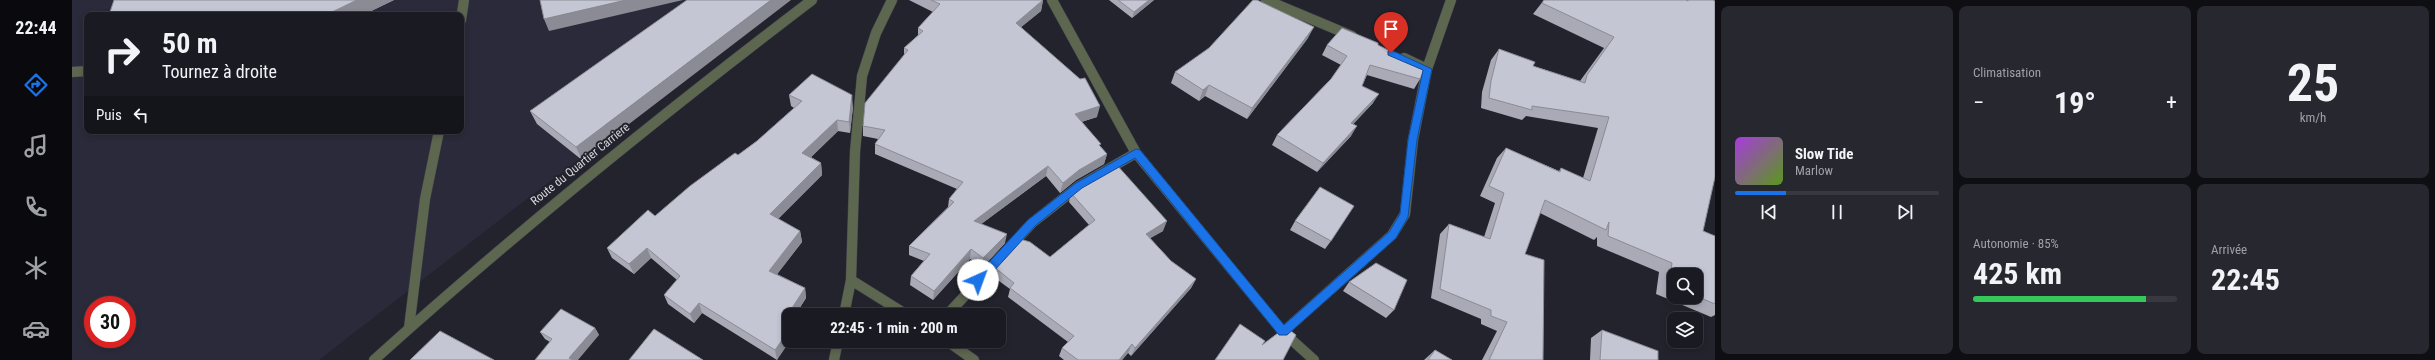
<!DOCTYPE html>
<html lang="fr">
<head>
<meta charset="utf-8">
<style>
	:root { --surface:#1a1a22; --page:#27272f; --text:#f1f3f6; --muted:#9fa1a5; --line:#383840; --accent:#1a73e8 }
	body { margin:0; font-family:"Roboto Condensed",sans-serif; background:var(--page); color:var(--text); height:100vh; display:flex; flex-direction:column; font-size:15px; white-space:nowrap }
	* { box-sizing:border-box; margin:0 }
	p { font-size:13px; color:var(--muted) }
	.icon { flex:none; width:22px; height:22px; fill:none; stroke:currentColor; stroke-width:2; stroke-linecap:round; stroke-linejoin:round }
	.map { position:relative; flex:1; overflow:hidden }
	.panel { display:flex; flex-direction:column; gap:6px; padding:6px; background:#0e0e13; width:720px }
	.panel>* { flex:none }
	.guide { position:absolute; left:12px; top:12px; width:380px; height:122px; border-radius:8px; box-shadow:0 2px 6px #0003,0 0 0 1px var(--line); background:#1a1a22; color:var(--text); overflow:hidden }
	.tools { position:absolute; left:1595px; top:268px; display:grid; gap:8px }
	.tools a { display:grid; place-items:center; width:36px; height:36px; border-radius:8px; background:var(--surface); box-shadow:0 2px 6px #0003,0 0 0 1px var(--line); font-size:20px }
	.speed { position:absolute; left:12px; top:296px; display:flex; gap:8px; font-size:20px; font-weight:700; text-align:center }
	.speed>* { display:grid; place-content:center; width:52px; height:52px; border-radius:50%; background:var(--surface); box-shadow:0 2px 6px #0003,0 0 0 1px var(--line); line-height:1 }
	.speed .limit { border:6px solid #d22; background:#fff; color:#111 }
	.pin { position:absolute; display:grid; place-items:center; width:34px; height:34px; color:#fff; margin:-41px -17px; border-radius:50% 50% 50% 0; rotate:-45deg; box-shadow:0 0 4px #0007 }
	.pin .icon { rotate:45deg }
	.me { position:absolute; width:44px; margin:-22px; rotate:43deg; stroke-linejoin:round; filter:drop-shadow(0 0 3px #0008) }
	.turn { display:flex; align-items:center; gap:14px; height:84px; padding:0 12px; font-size:18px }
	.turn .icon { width:52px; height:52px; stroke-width:2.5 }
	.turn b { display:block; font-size:28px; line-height:34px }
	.then { display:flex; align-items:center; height:38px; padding:0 12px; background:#0003; gap:8px; font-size:15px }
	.big { font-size:30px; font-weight:700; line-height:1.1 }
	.panel .card { flex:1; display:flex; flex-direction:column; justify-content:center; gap:6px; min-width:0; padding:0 14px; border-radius:8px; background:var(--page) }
	.panel .dial { align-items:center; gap:0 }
	.dial b { font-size:52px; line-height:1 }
	.song { display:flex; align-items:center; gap:12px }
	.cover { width:48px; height:48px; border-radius:6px; background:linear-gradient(135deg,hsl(280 70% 55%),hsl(90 70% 35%)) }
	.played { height:4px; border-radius:2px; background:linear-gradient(90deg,var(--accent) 25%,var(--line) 25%) }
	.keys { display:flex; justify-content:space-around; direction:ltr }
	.heat { display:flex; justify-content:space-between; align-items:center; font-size:22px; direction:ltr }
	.charge { height:6px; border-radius:3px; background:linear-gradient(90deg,#34c759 85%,var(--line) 0) }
	.panel .tiles { flex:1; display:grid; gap:6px; grid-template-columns:repeat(3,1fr) }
	.card:first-child { grid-row:span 2 }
	.trip { position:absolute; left:710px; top:308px; width:224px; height:40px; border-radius:8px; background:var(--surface); box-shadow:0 2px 6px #0003,0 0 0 1px var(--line); font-weight:700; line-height:40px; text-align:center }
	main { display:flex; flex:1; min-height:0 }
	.menu { display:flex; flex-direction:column; width:72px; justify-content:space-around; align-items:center; background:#0a0a0e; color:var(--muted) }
	.menu .icon { width:28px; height:28px }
	.menu .on { color:var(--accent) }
	.menu b { font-size:18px; color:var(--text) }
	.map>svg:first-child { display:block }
	.built { fill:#2a2a3a; fill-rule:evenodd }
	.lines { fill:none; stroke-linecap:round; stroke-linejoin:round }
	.service-casing { stroke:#3f4049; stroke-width:11 }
	.minor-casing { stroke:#3f4049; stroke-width:11 }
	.service { stroke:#5d664f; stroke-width:10 }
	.minor { stroke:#5d664f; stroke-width:10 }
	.wall { fill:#a9aab6; fill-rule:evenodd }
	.shaded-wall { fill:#8a8b94 }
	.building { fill:#c5c6d4; stroke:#8a8b94 }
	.route { fill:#1a73e8; stroke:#114b97 }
	.labels { text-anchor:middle; stroke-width:4; stroke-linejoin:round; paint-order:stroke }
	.street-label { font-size:12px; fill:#d5d6dd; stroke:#22232d }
</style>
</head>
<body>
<main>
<nav class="menu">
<b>22:44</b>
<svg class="icon on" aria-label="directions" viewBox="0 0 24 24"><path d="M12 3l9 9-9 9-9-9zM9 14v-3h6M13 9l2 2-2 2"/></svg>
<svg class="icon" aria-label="music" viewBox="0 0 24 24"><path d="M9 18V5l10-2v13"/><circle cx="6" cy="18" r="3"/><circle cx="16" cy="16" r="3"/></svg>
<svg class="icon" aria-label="phone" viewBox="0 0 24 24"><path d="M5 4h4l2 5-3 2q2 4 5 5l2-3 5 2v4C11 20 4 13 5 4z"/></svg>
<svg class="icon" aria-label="climate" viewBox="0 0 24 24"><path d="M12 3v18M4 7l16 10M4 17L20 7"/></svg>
<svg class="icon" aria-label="car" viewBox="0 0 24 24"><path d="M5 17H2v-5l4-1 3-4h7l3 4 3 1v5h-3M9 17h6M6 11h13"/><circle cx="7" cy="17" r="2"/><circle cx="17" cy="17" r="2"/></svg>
</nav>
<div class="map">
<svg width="1643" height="360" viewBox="0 0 1643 360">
	<rect width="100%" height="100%" fill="#22232d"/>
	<path class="built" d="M0,0h719l-276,208 -196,152h-247zM15,15h374v116h-374zM21,305h34v34h-34z"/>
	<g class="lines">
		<g class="service-casing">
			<path id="service" d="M389,20l3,-20
				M0,72l15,-1
				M337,328l16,-129 14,-68"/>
		</g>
		<g class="minor-casing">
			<path id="minor" d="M980,0l84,153 147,179 31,28
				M1194,0l86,36
				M1332,58l23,11
				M779,280l56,35
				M772,315l7,-35 4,-128 7,-76 14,-43 16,-33
				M875,315l85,-92 47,-37 57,-33
				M1211,332l109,-97 13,-21 8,-74 14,-71 24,-69
				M875,341l27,19
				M302,360c141,-127 287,-245 438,-360
				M762,360l4,-19"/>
		</g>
		<use href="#service" class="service"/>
		<use href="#minor" class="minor"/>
	</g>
	<path class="wall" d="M322,0l-31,15h-254z
		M615,0l-105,160 -45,-36 -7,-13z
		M837,0h134l-2,11 -20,16 76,90 -16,5 19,24 7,8 -3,10 -28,16 -16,13 -14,-17 -65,48 24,19 -23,25 -12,-9 -37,41 -23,-15 1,-9 13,-15 -15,-6v-9l39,-39 1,-8 8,-10 -82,-35v-10l3,-5 -15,-3v-10l41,-71v-7l14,-12v-8l15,-16z
		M1037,0h45l-22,18z
		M1472,0h169l-10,231 12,5v79l-4,2 -55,-23 3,-22 -62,-26v-9l-3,3 -54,-27 -15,41 18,106h-61l15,-29 -16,-7v-5l-50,-21 9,-64 9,-10 35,13 11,-34 -15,-7 17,-38 9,-10 53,23 2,-3 22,10 15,-50 -72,-12 -4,4 -41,-12 1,-16 9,-32 8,-11 34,17 47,15 24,-33 -71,-34zM1602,275h22v22h-22z
		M1236,38l-61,81 -42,-23 -6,5 -28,-18 4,-11z
		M1255,45h51l42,34 -6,10 -47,-14 -5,11 11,17 -20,21 -2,12 -34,36 -45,-27 5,-10 54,-56 10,-14 -19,-10z
		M717,95l64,12 -3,26 -12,-2 -27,26 10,6 1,12 -44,44 22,12 2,11 -25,32 28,14 1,10 -10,16 -19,46 -75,-47 -8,10 -26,-19 -4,-9 13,-15 -26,-22 -17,16 -22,-16 -5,-10 48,-32 102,-75 37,-33 -3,-2z
		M999,193l92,38 -13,7 21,23 25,18 -5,9 -60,68 -3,-3 -6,7h-58l-5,-4 3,-8 6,-6 -60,-45 2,-8 -18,-13 2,-9 56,-10 39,-32 -20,-23z
		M1223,221l36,20 -6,8 -35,-19z
		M1277,282l45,28 -8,8 -43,-27z
		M523,328l4,7 -49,7 -5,-3 -5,-7z
		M1530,330l56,30h-68l1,-22z
		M1363,350l17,10h-28z"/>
	<path class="shaded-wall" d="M285,0h37l-31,15h-29l-2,-3z
		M554,0h57l-134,31 -5,-12z
		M699,0h20l-209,160 -6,-13z
		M971,0l-2,11 -27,22 2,-10z
		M1077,0h5l-22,18 2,-6z
		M1242,27l-6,11 -61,81 5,-11z
		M1137,85l-4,11 -6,5 4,-11z
		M1307,94l-6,9 -28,30 6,-10z
		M780,95l1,12 -3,26 -1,-11z
		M1028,106l-3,11 -25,8 3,-11z
		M765,120l1,11 -34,33 -2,-11z
		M1285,126l-6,10 -34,36 6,-9z
		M1035,154l-3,10 -28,16 -16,13 3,-10 16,-13z
		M749,163l1,12 -50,50 -2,-11z
		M976,166l-2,10 -74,55 2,-10z
		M1095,221l-4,10 -21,12 4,-9z
		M728,231l2,11 -30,39 -3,-10z
		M935,234l-2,9 -23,25 1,-10z
		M575,248l4,10 -17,16 -5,-10z
		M899,249l-1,10 -37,41 1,-9z
		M1124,279l-5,9 -60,68 4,-8z
		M733,288l1,10 -11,17 -5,-4z
		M627,303l3,10 -8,10 -4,-9z
		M523,328l4,7 -21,25h-7l-2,-2z
		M717,330v11h1l-13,19 -2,-10z
		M1060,344l-4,9 -6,7h-3z"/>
	<path class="building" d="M42,0h243l-25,12 -47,3h-176z
		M468,0h86l-82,19z
		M615,0h84l-195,147 -46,-36z
		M859,0h112l-27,23 64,56 5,-1 15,28 -25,8 26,30 -2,1 8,9 -28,16 -16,13 -15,-17 -74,55 33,13 -24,24 -12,-9 -37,42 -23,-15 19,-22 -21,-8 45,-44 -5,-3 14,-17 -88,-38 10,-14 -22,-4 2,-23 43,-53 -4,-2 19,-17 -5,-3 22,-24z
		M1046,0h31l-15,12z
		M1181,0h4l57,27 -62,81 -43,-23 -6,5 -28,-18 34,-24z
		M1472,0h142l2,1v-1h25l2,1v176l-12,54 12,5v68l-19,-8v-21h-22v12l-5,-2 3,-22 -64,-27 1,-14 -3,8 -61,-30 -20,54 19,6 -1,100h-54l18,-38 -16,-6v-6l-51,-21 9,-65 41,15 14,-46 -15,-7 17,-38 54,24 1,-4 29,13 19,-64 -77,-11v4l-43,-12 2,-17 8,-32 36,13 -2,4 52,17 2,-8 27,-38 -72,-34z
		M1270,28l36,15v2l47,23 -5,11 -50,-14 -8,21 17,8 -28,29 6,3 -34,37 -46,-28 54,-56 16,-23 -20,-11z
		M740,74l40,21 -3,27 -12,-2 -35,33 19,10 -51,51 30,17 -31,40 36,17 -15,23 7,4h-8v15l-14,20 -76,-47 -9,11 -26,-19 16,-19 -33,-28 -18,16 -22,-16 41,-38 7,6 35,-30 45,-33 3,2 19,-14 45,-40 -13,-6z
		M1044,164l51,57 -21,13 25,27 25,18 -61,69 -3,-4 -13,16h-41l-16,-12 12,-12 -64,-48 4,-5 -20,-16 26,-28 10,3 20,15 45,-37 -24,-27z
		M1248,187l34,19 -23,35 -36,-20z
		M1304,263l31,17 -13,30 -45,-28z
		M489,309l34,19 -26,30 4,2h-38l17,-21 -12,-7z
		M1168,324l25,17 -3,4 24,-18 10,8 -13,25h-68z
		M582,329l49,31h-74z
		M1530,330l56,21v9h-58z
		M368,331l54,29h-84z
		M1363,350l17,10h-24z"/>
	<path class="route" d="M1319,50l41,19 -15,71 -9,77 -12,21 -109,97h-8l-144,-177 -53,30 -47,38 -53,58h-7v-7l53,-57 48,-37 60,-34 4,1 144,175 105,-93 11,-18 8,-74 15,-70 -35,-15v-4z"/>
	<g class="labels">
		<g class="street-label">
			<text transform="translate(508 164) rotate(-39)" y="4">Route du Quartier Carriere</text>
		</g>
	</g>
</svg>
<div class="tools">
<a><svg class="icon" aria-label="search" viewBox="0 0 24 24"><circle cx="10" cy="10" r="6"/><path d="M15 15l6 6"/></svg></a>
<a><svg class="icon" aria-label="layers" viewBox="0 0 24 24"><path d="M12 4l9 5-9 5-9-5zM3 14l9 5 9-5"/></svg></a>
</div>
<div class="speed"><div class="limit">30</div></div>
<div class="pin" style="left:1319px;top:53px;background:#d93025"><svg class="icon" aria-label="arrive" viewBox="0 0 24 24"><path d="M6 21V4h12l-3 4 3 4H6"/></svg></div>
<svg class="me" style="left:906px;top:280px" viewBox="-20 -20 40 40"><circle r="19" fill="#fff"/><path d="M0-13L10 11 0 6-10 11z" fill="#1a73e8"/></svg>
<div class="trip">22:45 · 1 min · 200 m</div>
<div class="guide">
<div class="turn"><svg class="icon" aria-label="right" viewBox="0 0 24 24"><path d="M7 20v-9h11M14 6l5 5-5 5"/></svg><div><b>50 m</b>Tournez à droite</div></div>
<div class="then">Puis<svg class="icon" aria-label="left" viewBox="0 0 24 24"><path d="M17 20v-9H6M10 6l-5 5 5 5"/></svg></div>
</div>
</div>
<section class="panel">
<div class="tiles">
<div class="card">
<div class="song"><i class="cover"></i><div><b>Slow Tide</b><p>Marlow</p></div></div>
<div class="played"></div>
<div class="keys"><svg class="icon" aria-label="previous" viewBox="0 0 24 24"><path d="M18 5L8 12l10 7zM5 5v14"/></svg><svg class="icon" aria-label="pause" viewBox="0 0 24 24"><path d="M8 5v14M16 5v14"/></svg><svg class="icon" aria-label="next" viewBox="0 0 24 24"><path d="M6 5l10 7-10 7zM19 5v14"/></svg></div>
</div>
<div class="card"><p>Climatisation</p>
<div class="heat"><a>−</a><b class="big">19°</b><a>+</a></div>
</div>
<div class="card dial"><b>25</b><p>km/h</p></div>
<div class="card"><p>Autonomie · 85%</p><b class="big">425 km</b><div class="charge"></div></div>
<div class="card"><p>Arrivée</p><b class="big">22:45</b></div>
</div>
</section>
</main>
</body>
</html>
